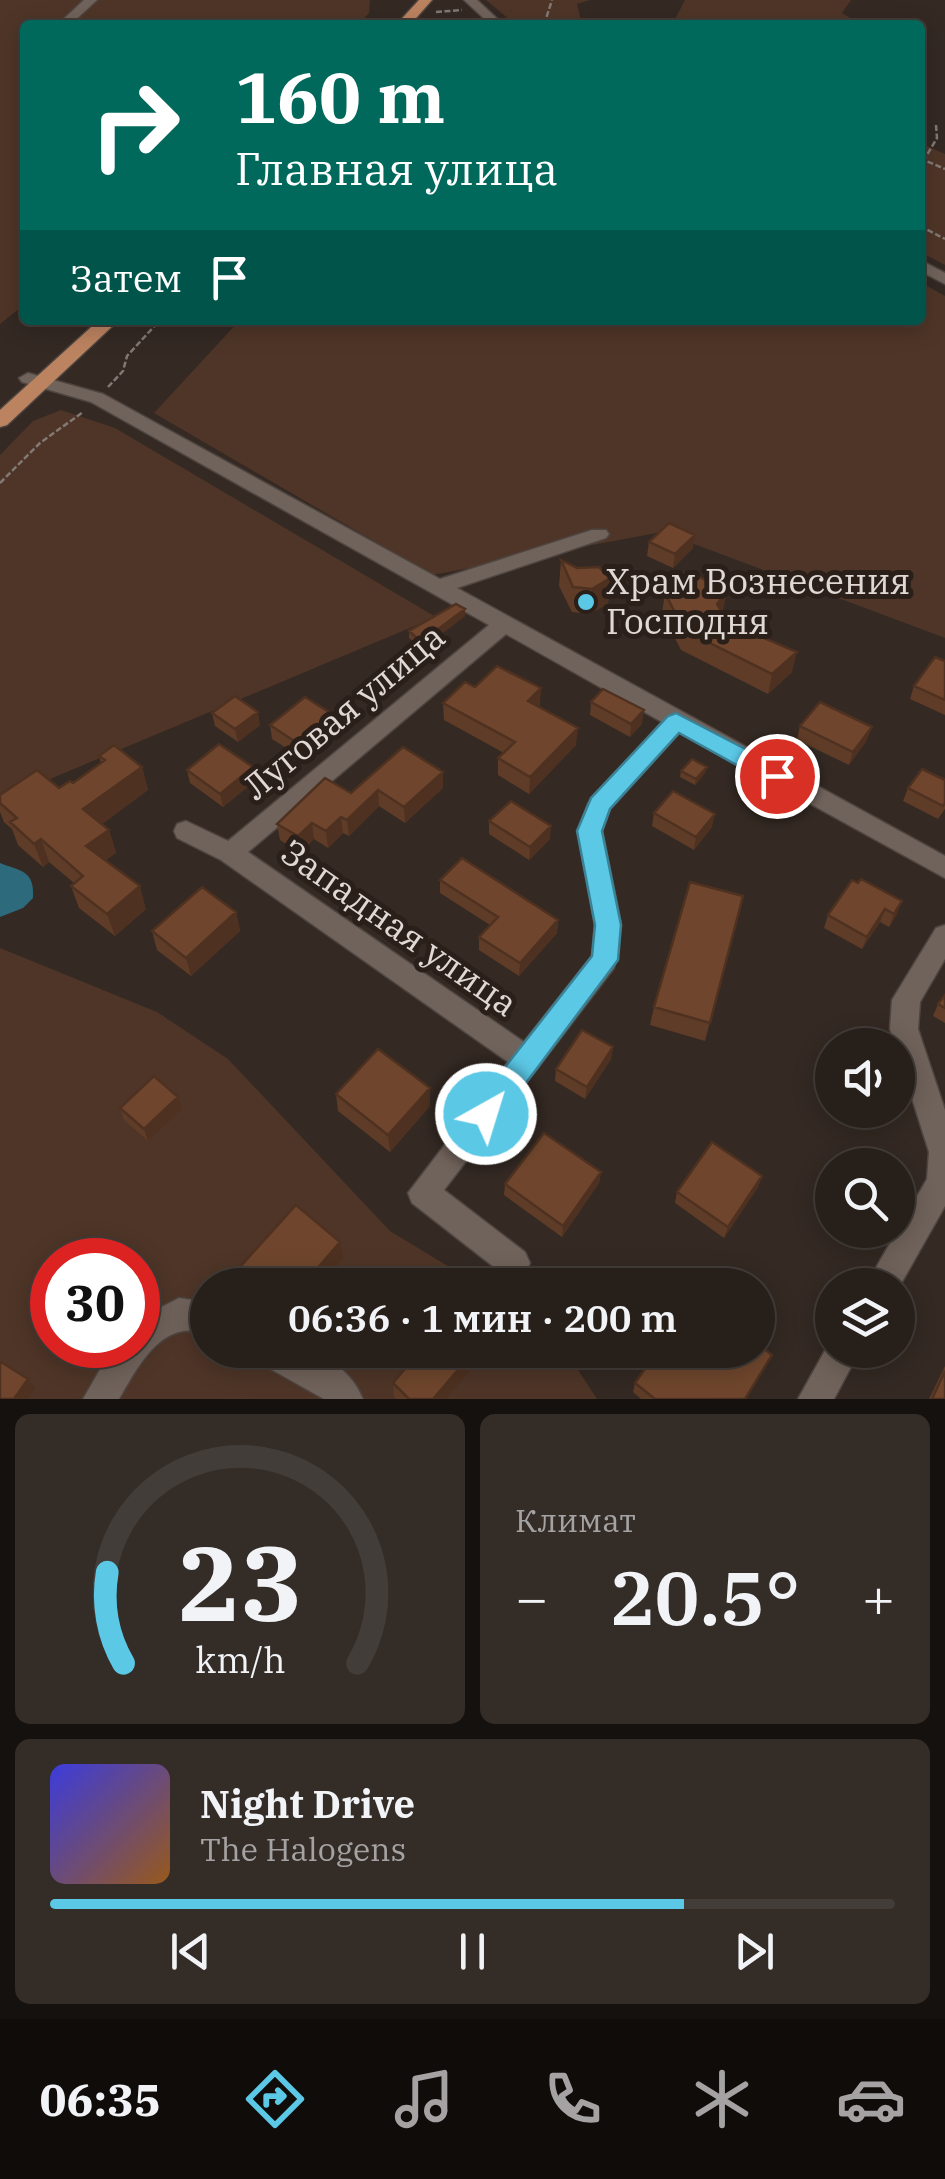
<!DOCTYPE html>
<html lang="ru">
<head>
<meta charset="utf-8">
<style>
	:root { --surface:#271f1a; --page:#332c27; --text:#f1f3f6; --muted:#a4a2a2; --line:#433d39; --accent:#5bc8e6 }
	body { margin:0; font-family:"IBM Plex Serif",serif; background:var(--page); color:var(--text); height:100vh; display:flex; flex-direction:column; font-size:38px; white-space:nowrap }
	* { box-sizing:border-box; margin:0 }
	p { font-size:32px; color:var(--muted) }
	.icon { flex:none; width:55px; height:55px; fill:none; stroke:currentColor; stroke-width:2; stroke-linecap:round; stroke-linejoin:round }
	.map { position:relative; height:1399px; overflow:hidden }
	.details { display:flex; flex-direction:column; gap:15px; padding:15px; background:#15110e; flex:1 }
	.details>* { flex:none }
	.top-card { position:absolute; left:20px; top:20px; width:905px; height:305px; border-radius:10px; box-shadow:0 5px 25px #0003,0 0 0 2px var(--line); background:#00695c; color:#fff; overflow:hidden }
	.buttons { position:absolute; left:815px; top:1028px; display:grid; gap:20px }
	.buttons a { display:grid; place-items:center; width:100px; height:100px; border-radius:50%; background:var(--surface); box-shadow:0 5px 25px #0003,0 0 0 2px var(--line); font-size:50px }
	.speed { position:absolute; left:30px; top:1238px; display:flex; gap:20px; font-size:50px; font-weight:700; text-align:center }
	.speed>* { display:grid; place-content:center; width:130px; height:130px; border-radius:50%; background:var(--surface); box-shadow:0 5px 25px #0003,0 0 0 2px var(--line); line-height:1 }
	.speed .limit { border:15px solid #d22; background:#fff; color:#111 }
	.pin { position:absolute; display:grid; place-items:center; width:85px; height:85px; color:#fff; margin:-42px; border:5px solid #fff; border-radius:50%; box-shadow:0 2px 10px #0007 }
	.me { position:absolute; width:110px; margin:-55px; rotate:39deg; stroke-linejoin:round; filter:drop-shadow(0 0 8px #0008) }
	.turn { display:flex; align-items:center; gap:35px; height:210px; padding:0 50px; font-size:45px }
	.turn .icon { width:130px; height:130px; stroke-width:2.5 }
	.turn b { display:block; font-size:70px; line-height:85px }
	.then { display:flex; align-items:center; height:95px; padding:0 50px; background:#0003; gap:20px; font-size:38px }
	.big { font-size:75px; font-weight:600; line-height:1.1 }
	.details .widget { flex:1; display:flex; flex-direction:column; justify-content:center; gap:15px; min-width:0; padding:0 35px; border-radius:15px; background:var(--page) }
	.details .dial { align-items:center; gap:0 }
	.dial svg { height:260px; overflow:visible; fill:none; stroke:var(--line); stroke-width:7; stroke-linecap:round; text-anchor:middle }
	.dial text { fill:var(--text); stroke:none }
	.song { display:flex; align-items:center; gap:30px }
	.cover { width:120px; height:120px; border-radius:15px; background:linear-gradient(135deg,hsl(240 70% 55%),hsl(30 70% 35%)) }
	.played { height:10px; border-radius:5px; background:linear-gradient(90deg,var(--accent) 75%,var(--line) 75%) }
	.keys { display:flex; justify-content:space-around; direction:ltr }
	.heat { display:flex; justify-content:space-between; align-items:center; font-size:55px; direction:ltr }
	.details .tiles { flex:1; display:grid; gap:15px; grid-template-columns:1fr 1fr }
	.widget:last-child { grid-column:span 2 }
	.trip { position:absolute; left:190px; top:1268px; width:585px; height:100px; border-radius:50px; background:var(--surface); box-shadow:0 5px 25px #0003,0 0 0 2px var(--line); font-weight:600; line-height:100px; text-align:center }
	.tabs { display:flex; height:160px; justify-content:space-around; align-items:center; background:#100c0a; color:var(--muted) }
	.tabs .icon { width:70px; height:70px }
	.tabs .current { color:var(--accent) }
	.tabs b { font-size:45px; color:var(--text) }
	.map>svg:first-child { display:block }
	.green { fill:#4e3527; fill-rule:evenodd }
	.water { fill:#2d6a7b }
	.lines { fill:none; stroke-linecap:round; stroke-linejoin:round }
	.minor-casing { stroke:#4e4540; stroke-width:3 }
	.major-casing { stroke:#4e4540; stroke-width:3 }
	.path { stroke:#837974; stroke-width:2.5; stroke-dasharray:6 2.5; stroke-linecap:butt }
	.minor { fill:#70635b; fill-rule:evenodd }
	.major { fill:#bc8360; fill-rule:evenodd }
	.wall { fill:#5f3c27 }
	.shaded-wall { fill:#4e3120 }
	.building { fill:#6f462d; stroke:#4e3120; stroke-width:2.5 }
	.route { fill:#5bc8e6; stroke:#3b8296; stroke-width:2.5 }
	.poi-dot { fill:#5bc8e6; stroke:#2a1f19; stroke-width:4 }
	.labels { text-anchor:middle; stroke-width:10; stroke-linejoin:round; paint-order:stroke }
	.poi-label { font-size:35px; fill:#e0d8d4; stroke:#2a1f19; text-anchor:start }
	.street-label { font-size:35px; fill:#e0d8d4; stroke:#2a1f19 }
</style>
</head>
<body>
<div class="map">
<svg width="945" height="1399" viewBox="0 0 945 1399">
	<rect width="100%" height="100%" fill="#342923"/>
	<path class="green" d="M0,0h370l-1,13 -11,12h-333v279l-25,20z
		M486,0h104l-13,4 5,21h-66z
		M685,0h166l-9,13 20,12h-190z
		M920,143l25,11v111l-25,-13z
		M920,282l25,14v342l-283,-106 -230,43 -278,-162 86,-93h680z
		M61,410l54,18 321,189 -436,183v-345l33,-34z
		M0,948l157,64 71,47 162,172 89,54h-271v65h357l32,49h-597zM52,1260h86v85h-86z"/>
	<path class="water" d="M0,863c20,8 35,7 33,35l-10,10 -23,9z"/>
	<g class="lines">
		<g class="minor-casing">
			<path id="minor" d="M84,0h13l-27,25h-13z
				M464,0h13l27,25h-13z
				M406,18l26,5 2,2 -32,-2z
				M25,55v8h-5v-6z
				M920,260l25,13v11l-25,-13z
				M28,373l75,21 337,185 152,-49h14l3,4 -3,4 -149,50 488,268v22l-265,-146 -70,77 -8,22 19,94 -7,43 -170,222 81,62 5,11 -5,11 -11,5 -11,-5 -91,-71 -4,-10 100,-131 -287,-202 -44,-22 -3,-7 3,-7 9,-3 42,20 261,-216 -398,-223 -69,-20 -3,-4zM506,634l156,88 -74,82 -10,27 17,94 -3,31 -68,86 -276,-190z
				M945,925v34l-25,43 -2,27 27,81v96l-47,83v-4h-32l61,-106 2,-27 -39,-123 2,-29 44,-72z
				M179,1298l29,4v32c-46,-17 -70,33 -89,65h-36l31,-54h24v-26z
				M832,1338v12h28l-26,49h-36z
				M254,1350c44,0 89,1 109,49h-39l-66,-37z"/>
		</g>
		<g class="major-casing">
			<path id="major" d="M419,0h13l-22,25h-14z
				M99,320h20l-112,105 -7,2v-17z"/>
		</g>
		<path class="path" d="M436,12l26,-2
			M544,25l8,-25
			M936,125l1,13 -13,22 21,9
			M920,226l25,13
			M108,387l15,-16 4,-15 33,-36
			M0,483l40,-40 43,-31"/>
		<use href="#minor" class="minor"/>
		<use href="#major" class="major"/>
	</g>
	<path class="wall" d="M649,542l44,6 -20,20 -26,-12z
		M561,560l16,8 33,10 -2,26 -19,10 -17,-2 -13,-26z
		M671,575l52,36 -1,1 7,11 63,49 -24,22 -87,-44 -19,-37 3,-20 4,-7z
		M465,609v7l-43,33 -13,-11v-7z
		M945,661v54l-35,-16 4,-13z
		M475,687l66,1 -2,19 37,38 -47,49 -31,-19v-17l6,-5 -60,-33 -1,-17z
		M591,702l51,22 -12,13 -40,-22z
		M212,713l48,12 -22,17 -23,-16z
		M270,725l64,2 -35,29 -27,-17z
		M800,726l67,14 -18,25 -52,-25z
		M403,747l40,41 -38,35 -26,-17 -30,30 -6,-3 -15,15 -14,-9 -14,14 -20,-13 -3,-16 74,-31z
		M99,756l43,11 6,23 -46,34 7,6 7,23 -11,7 41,49 -31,27 -36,-28 -8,-22 3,-3 -25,-21 -6,5 -25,-22 -6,-16 -8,-7 -4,-10v-17l59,-7 14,-5 28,-20z
		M187,770l69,10 -33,27 -33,-24z
		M681,771l24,2 -10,12 -15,-8z
		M945,780v29l-7,10 -35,-18 5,-13z
		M654,813l58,14 -18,23 -42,-24z
		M489,821l61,18 -21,21 -40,-26z
		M440,880l118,40 -1,13 -38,43 -40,-26v-13l11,-12 -50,-32z
		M852,880l45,34 -8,13 -9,-5 -18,27 -38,-21 4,-13z
		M743,896l-38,145 -55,-16 4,-18z
		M236,912l4,19 -49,45 -34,-26 -5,-19z
		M945,995v28l-12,-7 5,-12z
		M613,1047l-2,12 -26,40 -30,-18 1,-12z
		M336,1094l94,12 -40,46 -52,-41z
		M178,1097l4,12 -34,32 -24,-21 -4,-12z
		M601,1172l-2,11 -37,54 -58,-42 1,-11z
		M762,1176l-4,11 -34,51 -49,-35 2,-11z
		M421,1350h67l-42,49h-49l-3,-2 -1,-14z
		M772,1355l-26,44h-105l-8,-7 2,-9z
		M945,1366v33h-16z"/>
	<path class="shaded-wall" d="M695,535l-2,13 -20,20 2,-14z
		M610,578l-2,26 -19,10 3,-25z
		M727,591l-4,20 -10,12 4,-19z
		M465,609v7l-43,33 -1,-7z
		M797,652l-5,20 -24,22 4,-20z
		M541,688l-1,17 -12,13v-17z
		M644,710l-2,14 -12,13 1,-13z
		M258,712l2,13 -22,17 -3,-13z
		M332,714l2,13 -35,29 -2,-13z
		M872,727l-5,13 -18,25 4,-13z
		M578,728l-2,17 -47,49 1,-17z
		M142,767l6,23 -57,42 -8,-23z
		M253,767l3,13 -33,27 -3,-13z
		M707,767l-2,6 -10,12 1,-6z
		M443,772v16l-38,35 -1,-16z
		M378,790l1,16 -30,30 -2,-16z
		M715,814l-3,13 -18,23 2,-13z
		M341,817l2,16 -15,15 -2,-17z
		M312,823l2,16 -14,14 -2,-17z
		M551,826l-1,13 -21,21 1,-13z
		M109,830l7,23 -22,16 -8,-23z
		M41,839l8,23 -6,5 -9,-23z
		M140,886l6,23 -31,27 -8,-22z
		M902,901l-5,13 -8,13 5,-13z
		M885,909l-5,13 -18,27 5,-12z
		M236,912l4,19 -49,45 -5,-18z
		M558,920l-1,13 -38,43 1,-13z
		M613,1047l-2,12 -26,40 2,-12z
		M430,1088v18l-40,46 -2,-17z
		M178,1097l4,12 -34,32 -4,-12z
		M601,1172l-2,11 -37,54 1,-11z
		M762,1176l-4,11 -34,51 4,-11z
		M340,1242l3,16 -23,27h-17z
		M475,1350h13l-42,49h-13z
		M28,1379l7,9 -7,11h-14z"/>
	<path class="building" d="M669,523l26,12 -20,19 -26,-12z
		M561,560l16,8 22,-1 11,11 -18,11 -19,-2z
		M689,572l38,19 -10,13 12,19 68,29 -25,22 -88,-44 -19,-37 7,-11 -1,-7z
		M456,604l9,5 -44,33 -12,-11z
		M935,657l10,4v39l-31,-14z
		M497,666l44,22 -13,13 50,27 -48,49 -32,-19 17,-16 -72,-39 22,-21 10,5z
		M603,689l41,21 -13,14 -40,-22z
		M235,696l23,16 -23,17 -23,-16z
		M305,697l27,17 -35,29 -27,-18z
		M820,702l52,25 -19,25 -53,-26z
		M219,744l34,23 -33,27 -33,-24z
		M114,745l28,22 -59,42 26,21 -23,16 54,40 -33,28 -36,-28 12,-10 -42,-37 -7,5 -24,-22 7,-4 -17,-15v-8l37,-25 22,18 11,-7 3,2 32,-23 -6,-4z
		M403,747l40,25 -39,35 -26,-17 -31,30 -6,-3 -15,14 -14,-8 -14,13 -21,-12 48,-46 26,15z
		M692,759l15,8 -11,12 -15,-8z
		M922,769l23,11v23l-2,3 -35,-18z
		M673,791l42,23 -19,23 -42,-24z
		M511,801l40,25 -21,21 -41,-26z
		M462,858l96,62 -38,43 -41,-26 19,-20 -58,-37z
		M861,879l41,22 -8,13 -9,-5 -18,28 -39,-22 24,-35 6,3z
		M690,882l53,14 -33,127 -56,-16z
		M202,887l34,25 -50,46 -34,-27z
		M945,995v13l-7,-4z
		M582,1030l31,17 -26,40 -31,-18z
		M378,1049l52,39 -42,47 -52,-41z
		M154,1076l24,21 -34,32 -24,-21z
		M544,1133l57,39 -38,54 -58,-42z
		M712,1142l50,34 -34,51 -51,-35z
		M296,1205l44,37 -37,43h-65l-8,-7z
		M758,1344l14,11 -27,44h-90l-20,-16 23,-33h100z
		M421,1350h54l-42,49h-24l-16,-16z
		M1,1362l27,17 -14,20h-14v-36z
		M945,1371v28h-13z"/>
	<path class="route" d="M676,713l110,57 3,6 -3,7h-17l-90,-50 -69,76 -8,22 19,94 -3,35 -122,163 -10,4 -10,-4 -5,-9 5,-10 116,-148 3,-31 -18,-94 14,-33 77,-82z"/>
	<circle class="poi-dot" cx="586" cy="602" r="10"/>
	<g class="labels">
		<g class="poi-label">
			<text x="606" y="594">Храм Вознесения<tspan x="606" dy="40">Господня</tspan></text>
		</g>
		<g class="street-label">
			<text transform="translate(344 712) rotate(-40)" y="12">Луговая улица</text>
			<text transform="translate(399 928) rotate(35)" y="12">Западная улица</text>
		</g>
	</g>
</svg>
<div class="buttons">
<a><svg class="icon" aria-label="sound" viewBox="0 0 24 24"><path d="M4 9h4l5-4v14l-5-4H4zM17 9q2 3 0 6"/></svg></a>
<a><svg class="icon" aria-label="search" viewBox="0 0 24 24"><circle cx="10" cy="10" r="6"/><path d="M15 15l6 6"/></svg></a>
<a><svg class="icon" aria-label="layers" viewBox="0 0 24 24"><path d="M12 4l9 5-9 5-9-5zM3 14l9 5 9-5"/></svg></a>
</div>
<div class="speed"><div class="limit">30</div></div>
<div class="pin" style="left:777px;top:776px;background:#d93025"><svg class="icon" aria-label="arrive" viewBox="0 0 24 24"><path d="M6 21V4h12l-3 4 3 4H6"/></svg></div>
<svg class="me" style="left:486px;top:1114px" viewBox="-20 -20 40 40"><circle r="17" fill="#5bc8e6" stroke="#fff" stroke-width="3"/><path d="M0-11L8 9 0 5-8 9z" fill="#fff"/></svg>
<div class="trip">06:36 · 1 мин · 200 m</div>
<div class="top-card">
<div class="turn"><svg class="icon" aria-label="right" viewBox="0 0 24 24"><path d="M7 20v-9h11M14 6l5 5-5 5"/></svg><div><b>160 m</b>Главная улица</div></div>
<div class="then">Затем<svg class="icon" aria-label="arrive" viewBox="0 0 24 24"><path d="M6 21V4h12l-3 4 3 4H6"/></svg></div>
</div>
</div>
<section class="details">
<div class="tiles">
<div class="widget dial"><svg viewBox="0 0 100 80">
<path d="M14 69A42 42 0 1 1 86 69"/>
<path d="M14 69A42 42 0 0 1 9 41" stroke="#5bc8e6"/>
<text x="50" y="56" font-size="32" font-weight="700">23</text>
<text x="50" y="72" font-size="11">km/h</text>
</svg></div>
<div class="widget"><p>Климат</p>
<div class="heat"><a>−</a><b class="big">20.5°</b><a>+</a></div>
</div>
<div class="widget">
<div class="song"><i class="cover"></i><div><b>Night Drive</b><p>The Halogens</p></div></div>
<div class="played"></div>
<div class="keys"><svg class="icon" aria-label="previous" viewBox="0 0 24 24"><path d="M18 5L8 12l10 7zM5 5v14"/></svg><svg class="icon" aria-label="pause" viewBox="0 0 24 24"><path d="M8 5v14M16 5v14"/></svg><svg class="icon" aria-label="next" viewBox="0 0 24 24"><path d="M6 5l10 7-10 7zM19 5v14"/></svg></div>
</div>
</div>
</section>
<nav class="tabs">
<b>06:35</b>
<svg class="icon current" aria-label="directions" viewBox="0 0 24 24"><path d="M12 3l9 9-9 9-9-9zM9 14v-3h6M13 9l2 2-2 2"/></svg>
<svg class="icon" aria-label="music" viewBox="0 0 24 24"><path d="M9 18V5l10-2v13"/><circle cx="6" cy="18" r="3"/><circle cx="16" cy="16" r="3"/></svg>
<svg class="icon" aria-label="phone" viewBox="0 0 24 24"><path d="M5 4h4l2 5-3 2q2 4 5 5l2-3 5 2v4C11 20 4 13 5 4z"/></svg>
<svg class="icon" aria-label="climate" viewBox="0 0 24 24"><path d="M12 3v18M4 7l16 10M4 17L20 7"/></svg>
<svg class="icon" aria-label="car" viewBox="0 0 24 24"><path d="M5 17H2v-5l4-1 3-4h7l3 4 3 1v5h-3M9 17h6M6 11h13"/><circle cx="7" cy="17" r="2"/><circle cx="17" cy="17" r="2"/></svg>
</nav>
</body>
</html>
